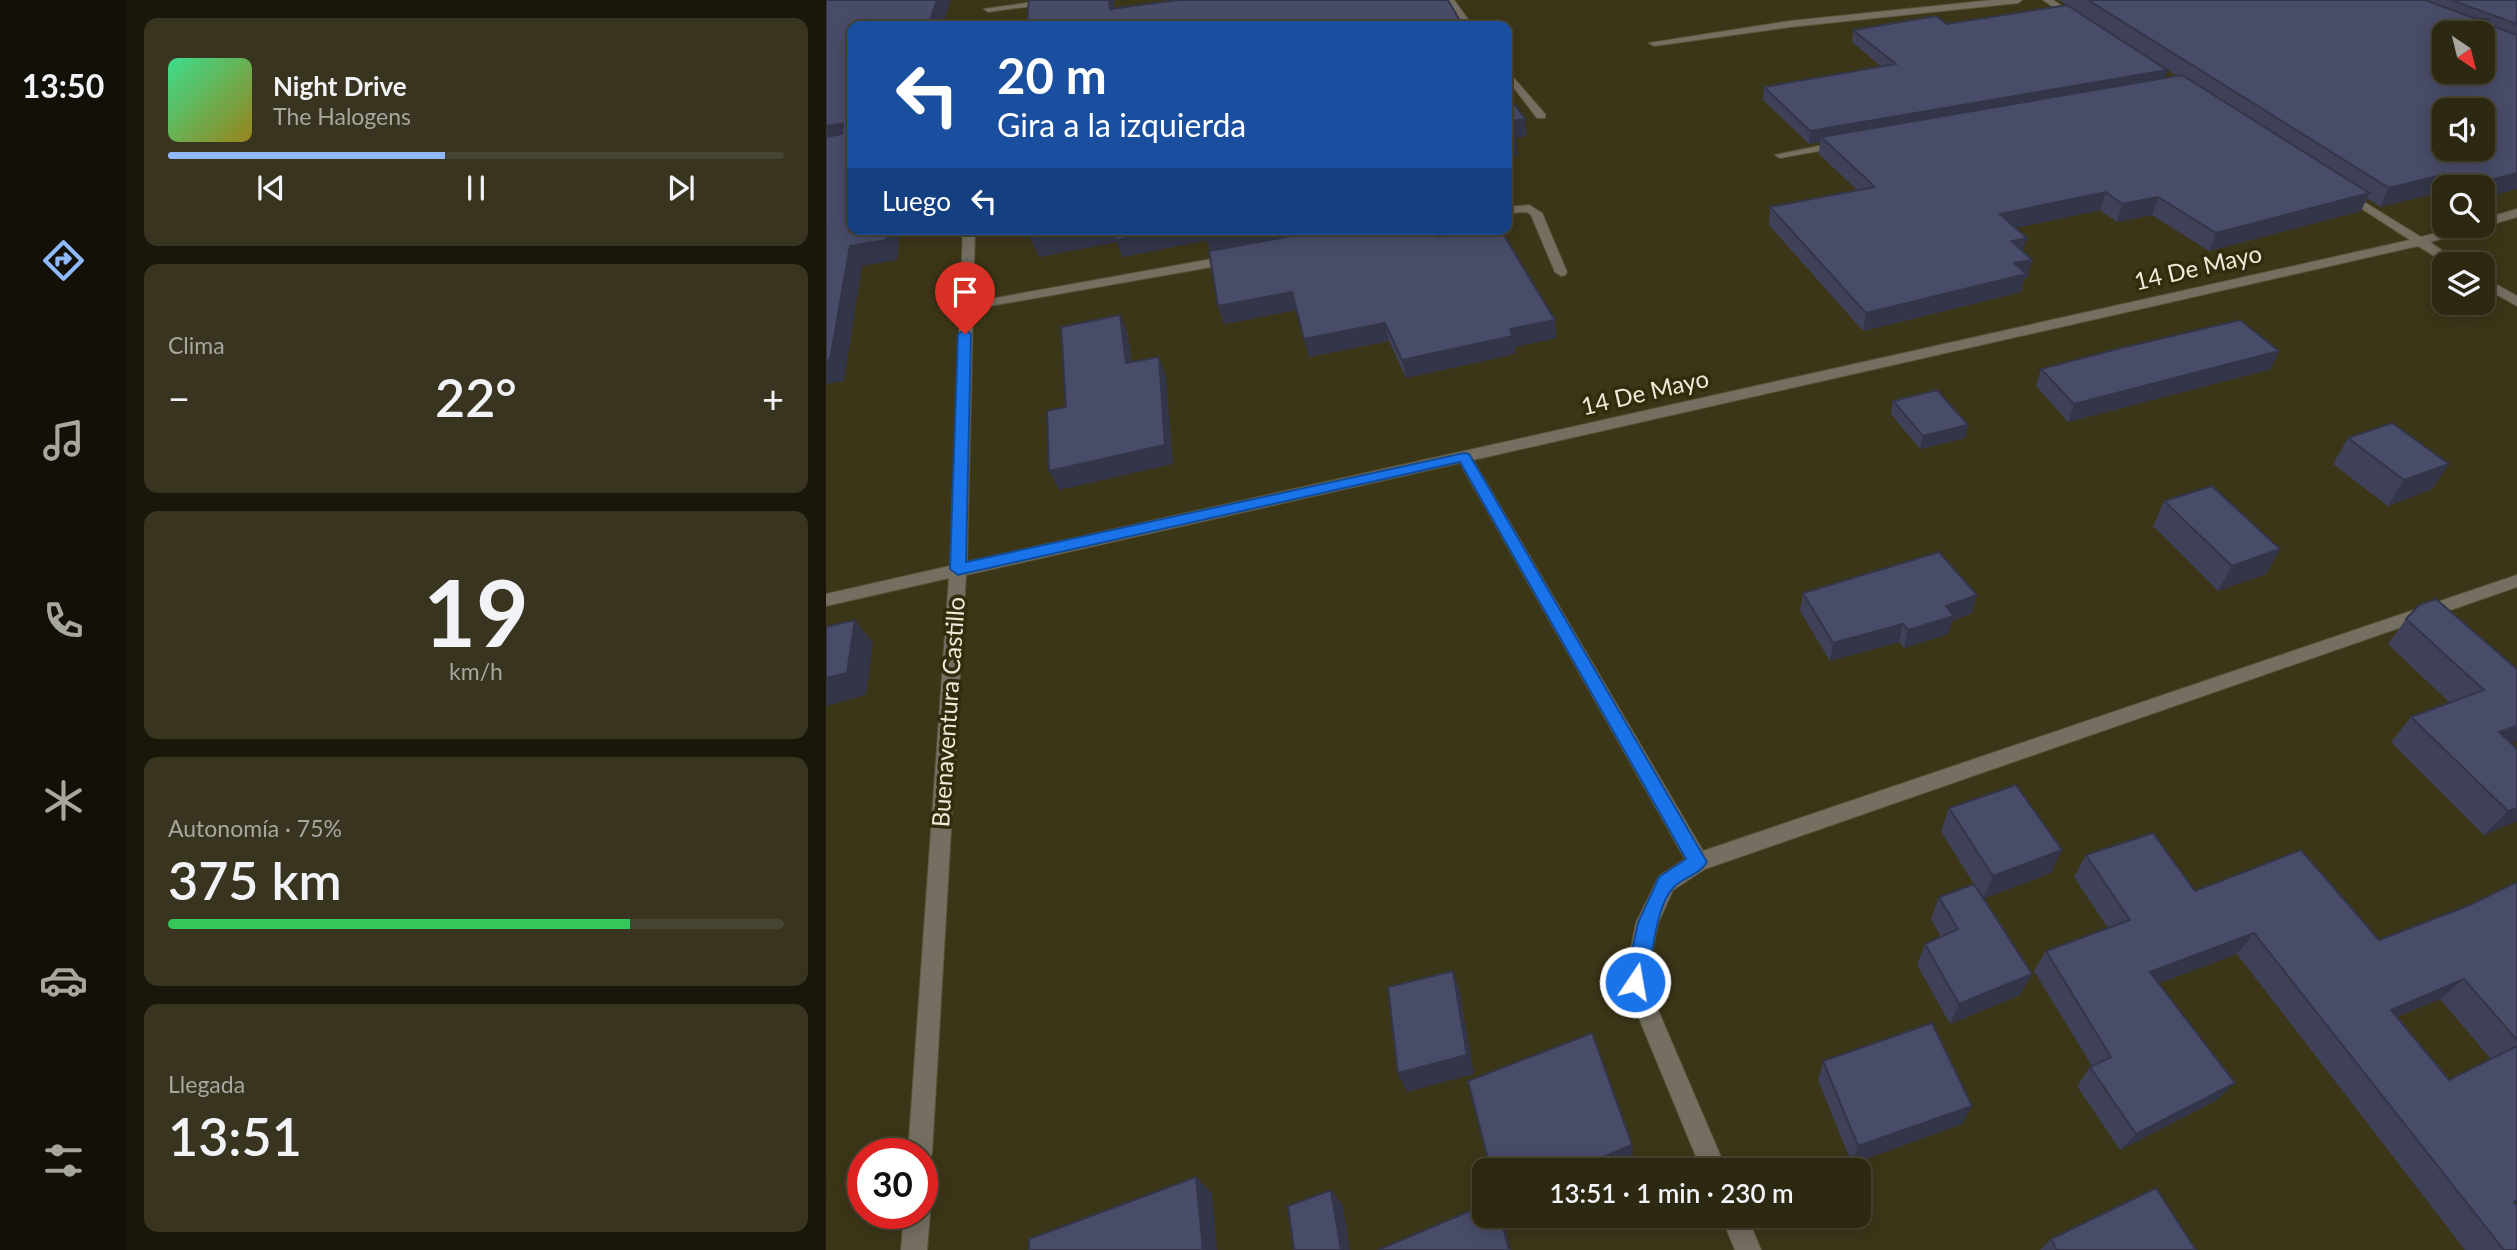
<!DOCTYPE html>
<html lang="es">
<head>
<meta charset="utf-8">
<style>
	:root { --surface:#2d2812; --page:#393420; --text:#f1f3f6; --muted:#a7a69f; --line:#484432; --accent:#8fb8fd }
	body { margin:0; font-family:Lato,sans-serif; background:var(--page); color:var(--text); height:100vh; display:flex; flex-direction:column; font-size:26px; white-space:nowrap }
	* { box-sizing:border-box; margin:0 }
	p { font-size:23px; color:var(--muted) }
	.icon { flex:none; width:38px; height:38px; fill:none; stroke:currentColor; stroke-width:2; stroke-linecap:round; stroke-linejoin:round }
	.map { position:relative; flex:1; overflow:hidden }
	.panel { display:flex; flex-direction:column; gap:18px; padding:18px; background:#19160a; width:700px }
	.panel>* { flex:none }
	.top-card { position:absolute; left:21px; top:21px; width:665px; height:214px; border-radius:14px; box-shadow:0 4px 18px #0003,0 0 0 2px var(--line); background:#1a4fa0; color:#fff; overflow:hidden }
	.needle { width:46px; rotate:145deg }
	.tools { position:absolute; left:1606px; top:21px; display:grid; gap:14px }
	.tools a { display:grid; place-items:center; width:63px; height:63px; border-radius:14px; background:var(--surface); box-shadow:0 4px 18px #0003,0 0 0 2px var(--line); font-size:35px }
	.speed { position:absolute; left:21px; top:1138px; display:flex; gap:14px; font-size:35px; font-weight:700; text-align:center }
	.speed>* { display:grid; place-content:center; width:91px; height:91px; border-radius:50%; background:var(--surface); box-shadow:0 4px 18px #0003,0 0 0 2px var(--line); line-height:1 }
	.speed .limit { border:10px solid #d22; background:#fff; color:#111 }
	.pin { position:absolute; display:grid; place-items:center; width:60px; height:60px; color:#fff; margin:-72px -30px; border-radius:50% 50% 50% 0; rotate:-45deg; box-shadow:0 0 7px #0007 }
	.pin .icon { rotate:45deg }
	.me { position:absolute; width:77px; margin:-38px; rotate:12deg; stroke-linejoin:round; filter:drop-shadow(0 0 5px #0008) }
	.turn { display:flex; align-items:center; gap:24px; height:147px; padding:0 35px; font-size:32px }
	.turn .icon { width:91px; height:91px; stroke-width:2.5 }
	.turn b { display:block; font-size:49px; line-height:60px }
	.then { display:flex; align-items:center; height:66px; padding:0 35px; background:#0003; gap:14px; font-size:26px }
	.big { font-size:52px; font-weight:600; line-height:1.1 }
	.panel .tile { flex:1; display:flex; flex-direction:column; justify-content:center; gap:10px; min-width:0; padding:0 24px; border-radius:14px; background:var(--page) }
	.panel .dial { align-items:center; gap:0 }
	.dial b { font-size:91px; line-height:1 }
	.song { display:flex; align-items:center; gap:21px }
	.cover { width:84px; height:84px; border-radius:10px; background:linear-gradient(135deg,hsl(150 70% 55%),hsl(50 70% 35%)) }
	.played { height:7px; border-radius:4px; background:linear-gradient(90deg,var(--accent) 45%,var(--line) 45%) }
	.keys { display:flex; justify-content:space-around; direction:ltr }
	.heat { display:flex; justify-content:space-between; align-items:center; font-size:38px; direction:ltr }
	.charge { height:10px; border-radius:5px; background:linear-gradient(90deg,#34c759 75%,var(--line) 0) }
	.trip { position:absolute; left:646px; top:1158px; width:399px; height:70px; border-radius:14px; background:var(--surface); box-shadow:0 4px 18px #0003,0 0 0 2px var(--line); font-weight:600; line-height:70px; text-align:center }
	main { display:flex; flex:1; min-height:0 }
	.tab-bar { display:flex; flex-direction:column; width:126px; justify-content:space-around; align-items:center; background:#121007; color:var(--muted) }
	.tab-bar .icon { width:49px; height:49px }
	.tab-bar .current { color:var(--accent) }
	.tab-bar b { font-size:32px; color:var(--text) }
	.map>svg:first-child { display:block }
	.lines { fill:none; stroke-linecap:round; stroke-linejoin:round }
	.service-casing { stroke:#585337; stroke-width:2 }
	.minor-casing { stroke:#585337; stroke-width:2 }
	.service { fill:#756f62; fill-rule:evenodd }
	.minor { fill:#756f62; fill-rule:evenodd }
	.wall { fill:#3f4159; fill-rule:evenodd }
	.shaded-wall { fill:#333549 }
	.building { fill:#494c68; stroke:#333549; stroke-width:2; fill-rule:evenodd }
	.route { fill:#1a73e8; stroke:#114b97; stroke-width:2 }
	.labels { text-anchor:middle; stroke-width:7; stroke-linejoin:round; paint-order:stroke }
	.street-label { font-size:24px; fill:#eeead9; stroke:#322c0d }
</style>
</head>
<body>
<main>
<nav class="tab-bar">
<b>13:50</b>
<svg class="icon current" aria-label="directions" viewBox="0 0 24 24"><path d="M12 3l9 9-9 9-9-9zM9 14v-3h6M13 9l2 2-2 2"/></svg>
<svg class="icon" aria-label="music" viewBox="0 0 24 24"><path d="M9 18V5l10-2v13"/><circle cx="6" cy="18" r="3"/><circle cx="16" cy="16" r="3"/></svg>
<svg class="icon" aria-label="phone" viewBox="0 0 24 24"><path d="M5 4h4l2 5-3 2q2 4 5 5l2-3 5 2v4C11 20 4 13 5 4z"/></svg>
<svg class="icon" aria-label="climate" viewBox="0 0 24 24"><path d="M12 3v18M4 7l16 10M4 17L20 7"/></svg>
<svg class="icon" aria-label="car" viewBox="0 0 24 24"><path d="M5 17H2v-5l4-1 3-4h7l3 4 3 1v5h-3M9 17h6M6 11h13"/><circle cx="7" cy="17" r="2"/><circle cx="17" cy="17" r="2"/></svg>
<svg class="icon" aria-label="filters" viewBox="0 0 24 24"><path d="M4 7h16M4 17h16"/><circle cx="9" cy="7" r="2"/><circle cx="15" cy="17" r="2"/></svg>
</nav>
<section class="panel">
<div class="tile">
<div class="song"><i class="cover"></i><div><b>Night Drive</b><p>The Halogens</p></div></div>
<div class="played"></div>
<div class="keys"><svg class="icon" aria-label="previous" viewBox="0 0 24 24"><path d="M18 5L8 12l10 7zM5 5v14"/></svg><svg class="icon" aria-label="pause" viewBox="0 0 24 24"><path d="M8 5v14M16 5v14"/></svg><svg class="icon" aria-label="next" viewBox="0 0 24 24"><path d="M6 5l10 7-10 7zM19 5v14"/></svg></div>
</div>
<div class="tile"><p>Clima</p>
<div class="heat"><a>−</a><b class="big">22°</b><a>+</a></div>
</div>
<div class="tile dial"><b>19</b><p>km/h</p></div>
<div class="tile"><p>Autonomía · 75%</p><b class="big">375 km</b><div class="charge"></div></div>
<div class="tile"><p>Llegada</p><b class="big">13:51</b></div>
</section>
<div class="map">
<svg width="1691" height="1250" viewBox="0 0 1691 1250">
	<rect width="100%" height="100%" fill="#3c3618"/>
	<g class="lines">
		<g class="service-casing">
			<path id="service" d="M619,0h9l19,26h-9z
				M681,70l38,44v4h-8l-30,-39z"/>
		</g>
		<g class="minor-casing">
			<path id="minor" d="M221,0h28l-87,12 -4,-3z
				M1167,0h29l-4,3 -228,24 -136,19 -5,-3 141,-22z
				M1217,0h10l28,19 -8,2z
				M1017,141l5,3 -1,2 -67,12 -5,-3z
				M1517,189l78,48 39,-11h18l-2,3 -46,13 31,22h-14l-29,-18 -945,214 230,391 814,-276v12l-812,282 -32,21 -15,33 -12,59 81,189h-25l-78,-189 12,-59 23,-47 26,-17 -225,-396 -494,112 -34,578 -3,9 -7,3v-12h-14l41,-575 -123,28v-12l124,-28 13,-337h12l-2,73 261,-47 6,4 -6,4 -261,46 -6,253 1443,-322 -71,-46v-4z
				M703,205l13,8 25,59 -2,3 -4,1 -6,-4 -24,-57 -4,-3 -20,1v-6z
				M1691,209v8l-34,10 -3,-1h3v-7z
				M1657,277l34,19v10l-34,-19z
				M96,1202l4,2 4,9 -3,37h-26l3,-37h18z
				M895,1216h26l14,34h-26z"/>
		</g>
		<use href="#service" class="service"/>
		<use href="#minor" class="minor"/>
	</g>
	<path class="wall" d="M1233,0h458v189l-34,9v-11h-38v10l-8,-4 -57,14 -13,-9 -6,13 -152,40 -57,-36 -35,7 -17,-12 -85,18 8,24 9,8 -5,18 -3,1 -3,13 -158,39 -94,-106 1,-18 87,-17 -38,-36 1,-12 -11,2 -46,-44 1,-13 118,-20 -30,-25 1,-12 94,-6 120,-19zM1253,13l98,63 -13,2 3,-8z
		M203,229l409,8 117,83 1,18 -41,9v7l-109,24 -17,-37 -80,16 -13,-47 -72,14 -6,-18 -8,-56 -3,-10 -84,17 -6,-15 -78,15z
		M1215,369h230l-203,53 -32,-36z
		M1067,401l75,24 -3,13 -45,11 -29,-35z
		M1522,438l101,26 -17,25 -44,17 -55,-42z
		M1338,501l116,48 -14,25 -48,17 -65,-65z
		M977,593l174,2 -5,18 -20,8 -4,13 -44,14 -5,-6 -69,19 -30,-50z
		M1580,619l111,50 -6,74 6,6v72l-33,14 -93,-93 20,-25 39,-14 -62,-59z
		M1123,808l102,65 -67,25 36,97 -70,29 -33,-59 8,-21 16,-7 -10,-18 8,-22 35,-13 -33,-52z
		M1260,855l109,36 184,49 91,-35 47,-23v318l-3,2 3,48h-52l-228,-296 -78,29 58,117 -97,50 -43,-64 13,-19 2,-1 -58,-95 12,-20 62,-23 -34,-51zM1614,999l51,60 -42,21 -52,-63z
		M997,1061l139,63 -110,40 -34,-84z
		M1225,1239l145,11h-156z"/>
	<path class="shaded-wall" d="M111,0h14l-9,26h-14z
		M283,0h5l1,24 -5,-15z
		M208,22l2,4h-8l-1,-3z
		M1341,70l-4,13 -342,54 -1,5 -11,2 1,-13z
		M699,119l2,17 -20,3v-17z
		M17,124l9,16 -26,6v-20z
		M690,139l2,17 -11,2v-17z
		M1691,173v16l-34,9v-11h-15v-1z
		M1620,174l-9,19 -57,14 9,-19z
		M1280,192l-6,18 -104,22 4,-18z
		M1543,193l-8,18 -152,40 7,-18z
		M1332,197l-6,18 -35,7 5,-18z
		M61,229h18v5l-5,1 -3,25 -35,6 -18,115 -18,3v-24l24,-114z
		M260,229h272l-146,27 -5,-16 -84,17 -6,-15 -78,15 -8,-18z
		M1201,238l-5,18 -10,-15z
		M1206,260l-5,18 -3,1 -3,13 -158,39 3,-18 148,-50z
		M466,292l5,18 -73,14 -6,-18z
		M294,315l8,19 6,48 -8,-19z
		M729,320l1,18 -41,9v7l-109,24 -4,-18 108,-31z
		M559,323l4,18 -80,16 -5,-18z
		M1453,351l-8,18 -203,53 6,-18z
		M333,357l7,19 7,88 -114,26 -10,-19z
		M1142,425l-3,13 -45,11 3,-13z
		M1623,464l-17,25 -44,17 16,-26z
		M1454,549l-14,25 -48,17 14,-25z
		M1151,595l-5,18 -20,8 -4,13 -44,14 4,-18 38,-24z
		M29,620l18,23 -7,52 -40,11v-28z
		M1077,624l-4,18 -69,19 3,-18z
		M1691,726v15l-40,16 22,-25z
		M1691,808v13l-33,14 24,-24z
		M1236,850l-11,23 -68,26 10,-23z
		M1428,933l-17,21 -101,38 14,-20z
		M627,971l7,21 14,82 -67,18 -9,-19z
		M1206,974l-12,21 -70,29 9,-20z
		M1638,979l-24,20 -71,30 22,-19z
		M1409,1083l-18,17 -97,50 16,-16z
		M1146,1106l-10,18 -110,40 6,-18z
		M806,1145l1,17 -20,9h-43z
		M370,1177l16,16 5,57h-14z
		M505,1190l12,15 7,45h-9z
		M674,1216h2l9,34h-2z"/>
	<path class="building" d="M0,0h111l-9,26h-76v203h35l-1,11 -36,6 -20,114h-4v-223l16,-3 1,-10 -17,2z
		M203,0h80l1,9 68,-9h270l15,26h-429v-4l-7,1z
		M1262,0h337l51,19h13l1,6 27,10v138l-49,13 -22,-12 -57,14zM1619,33h38v39h-38zM1619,110h38v39h-38z
		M1625,0h66v24z
		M1241,5l100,65 -357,61 -46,-44 132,-23 -43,-34 83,-14 11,8z
		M1356,75l187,118 -153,40 -58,-36 -36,7 -16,-12 -106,22 27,24 -15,3 20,19 -18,3 12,11 -160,39 -96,-106 105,-20 -54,-50z
		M681,94l18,25 -18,3z
		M681,125l9,14 -9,2z
		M203,229h57l-55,10z
		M288,229h55l-53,11z
		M379,229h53l-52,9z
		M504,229h104l4,8 44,-8h18l55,91 -45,9 3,7 -111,24 -17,-37 -81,16 -12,-47 -74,14 -9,-55z
		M294,315l6,48 33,-6 6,88 -116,26 -2,-60 19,-4 -5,-80z
		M1414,320l39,31 -205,53 -33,-35 80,-21z
		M1111,390l31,35 -45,11 -30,-35z
		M1566,423l57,41 -45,16 -56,-42z
		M1386,486l68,63 -48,17 -68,-65z
		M1113,552l38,43 -31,11 8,10 -46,14 -5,-6 -70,19 -30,-50z
		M1610,599l81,70v57l-18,6 18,17v59l-9,3 -97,-94 73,-27 -78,-71 13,-14z
		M29,620l-8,53 -21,5v-51z
		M1190,785l46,65 -69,26 -44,-68z
		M1327,833l42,58 106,-41 78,90 91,-35 47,-23v158l-53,-61 -73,31 58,70 68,-34v154l-3,2 3,4v44h-13l-250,-317 -104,39 85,111 -99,51 -46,-67 21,-10 -65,-106 84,-31 -44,-65z
		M1148,884l58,90 -73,30 -34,-60 33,-15 -19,-32z
		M627,971l14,84 -69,18 -10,-86z
		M1106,1023l40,83 -114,40 -35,-85z
		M766,1033l40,112 -62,26h-79l-23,-90z
		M370,1177l7,73h-174v-11z
		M1330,1188l40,62h-139l-6,-11z
		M505,1190l10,60h-47l-6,-44z
		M658,1205v11h16l9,34h-131z"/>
	<path class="route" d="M139,330l6,4 -5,228 498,-109 5,1 238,408c-7,13 -25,15 -34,26 -20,23 -19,73 -30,100l-8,3 -7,-3 -3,-6 13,-59 21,-46 27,-18 -226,-397 -502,113 -8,-6 8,-235z"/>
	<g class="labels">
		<g class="street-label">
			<text transform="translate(1372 268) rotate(-13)" y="8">14 De Mayo</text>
			<text transform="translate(819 393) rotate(-13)" y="8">14 De Mayo</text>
			<text transform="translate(123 712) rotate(-86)" y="8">Buenaventura Castillo</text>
		</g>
	</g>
</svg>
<div class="tools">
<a><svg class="needle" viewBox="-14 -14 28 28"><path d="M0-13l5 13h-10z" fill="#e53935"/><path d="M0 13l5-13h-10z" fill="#a7a69f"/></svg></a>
<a><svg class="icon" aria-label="sound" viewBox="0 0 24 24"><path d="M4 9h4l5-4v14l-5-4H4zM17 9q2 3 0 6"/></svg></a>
<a><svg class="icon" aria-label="search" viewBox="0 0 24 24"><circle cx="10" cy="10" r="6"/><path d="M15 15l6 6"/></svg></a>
<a><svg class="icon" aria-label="layers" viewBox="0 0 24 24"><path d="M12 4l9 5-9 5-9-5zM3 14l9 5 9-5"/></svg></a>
</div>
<div class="speed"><div class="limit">30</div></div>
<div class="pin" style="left:139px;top:334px;background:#d93025"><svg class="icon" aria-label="arrive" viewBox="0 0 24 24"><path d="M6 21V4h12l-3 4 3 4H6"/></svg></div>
<svg class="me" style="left:809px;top:982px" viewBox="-20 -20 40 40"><circle r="17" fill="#1a73e8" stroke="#fff" stroke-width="3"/><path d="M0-11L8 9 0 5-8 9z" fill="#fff"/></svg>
<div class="trip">13:51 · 1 min · 230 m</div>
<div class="top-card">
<div class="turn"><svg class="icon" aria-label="left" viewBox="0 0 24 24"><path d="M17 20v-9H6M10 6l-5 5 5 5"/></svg><div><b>20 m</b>Gira a la izquierda</div></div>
<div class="then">Luego<svg class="icon" aria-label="left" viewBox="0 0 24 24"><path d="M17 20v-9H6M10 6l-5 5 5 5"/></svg></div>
</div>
</div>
</main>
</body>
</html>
